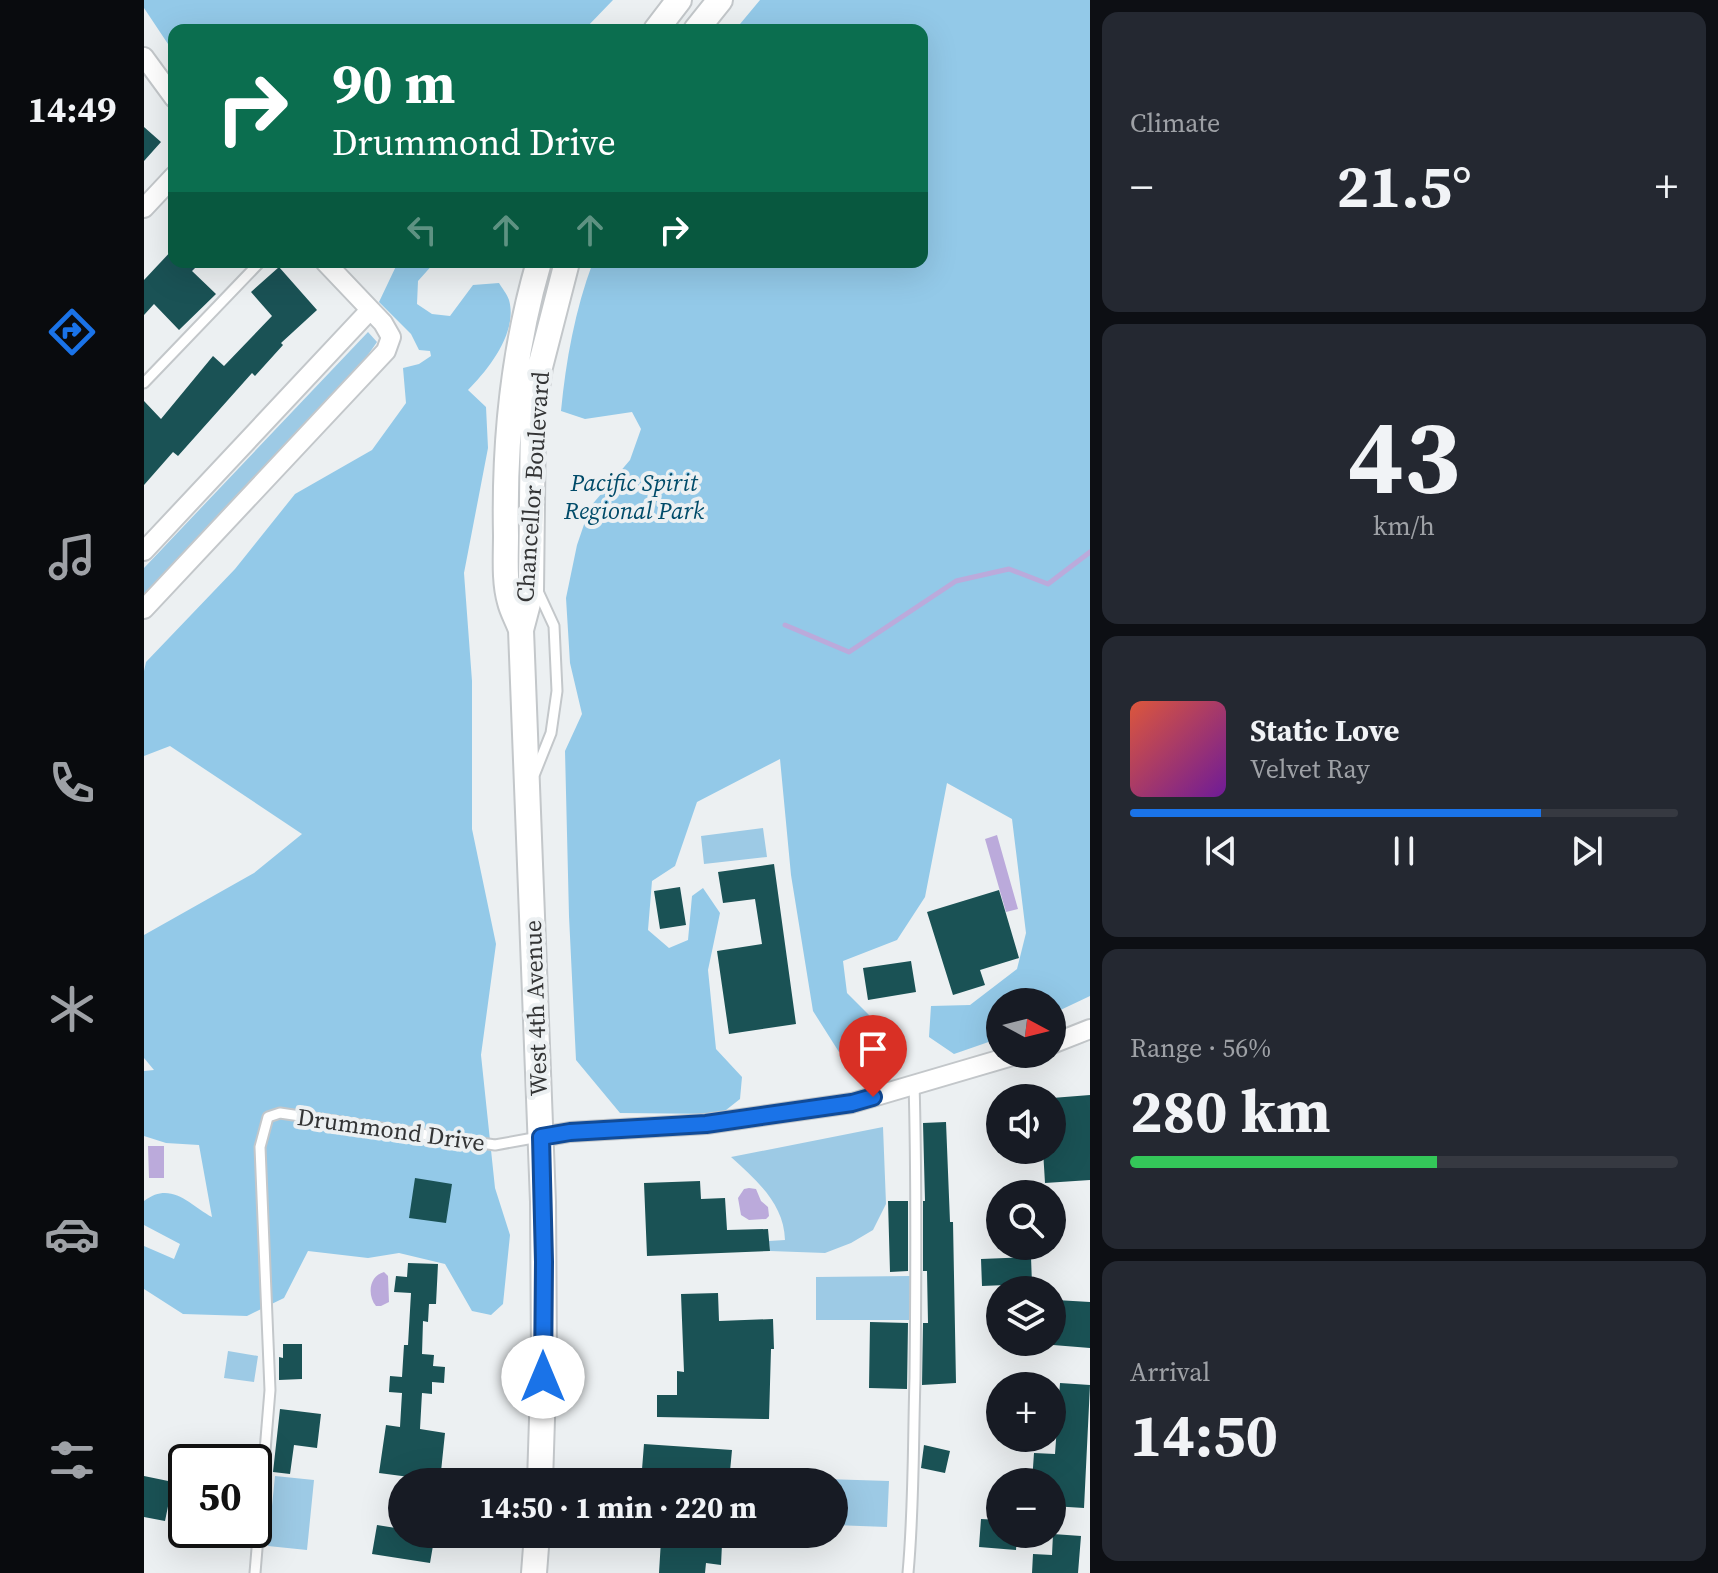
<!DOCTYPE html>
<html lang="en">
<head>
<meta charset="utf-8">
<style>
	:root { --surface:#171b24; --page:#242831; --text:#f1f3f6; --muted:#9ea1a6; --line:#363941; --accent:#1a73e8 }
	body { margin:0; font-family:"Source Serif 4",serif; background:var(--page); color:var(--text); height:100vh; display:flex; flex-direction:column; font-size:30px; white-space:nowrap }
	* { box-sizing:border-box; margin:0 }
	p { font-size:26px; color:var(--muted) }
	.icon { flex:none; width:44px; height:44px; fill:none; stroke:currentColor; stroke-width:2; stroke-linecap:round; stroke-linejoin:round }
	.map { position:relative; flex:1; overflow:hidden }
	.details { display:flex; flex-direction:column; gap:12px; padding:12px; background:#0d0f14; width:628px }
	.details>* { flex:none }
	.banner { position:absolute; left:24px; top:24px; width:760px; height:244px; border-radius:16px; box-shadow:0 8px 32px #0002; background:#0b6e4f; color:#fff; overflow:hidden }
	.needle { width:52px; rotate:97deg }
	.controls { position:absolute; left:842px; top:988px; display:grid; gap:16px }
	.controls a { display:grid; place-items:center; width:80px; height:80px; border-radius:50%; background:var(--surface); box-shadow:0 8px 32px #0002; font-size:40px }
	.speed { position:absolute; left:24px; top:1444px; display:flex; gap:16px; font-size:40px; font-weight:700; text-align:center }
	.speed>* { display:grid; place-content:center; width:104px; height:104px; border-radius:50%; background:var(--surface); box-shadow:0 8px 32px #0002; line-height:1 }
	.speed .limit { border:4px solid #111; border-radius:12px; background:#fff; color:#111 }
	.pin { position:absolute; display:grid; place-items:center; width:68px; height:68px; color:#fff; margin:-82px -34px; border-radius:50% 50% 50% 0; rotate:-45deg; box-shadow:0 0 8px #0007 }
	.pin .icon { rotate:45deg }
	.me { position:absolute; width:88px; margin:-44px; rotate:0deg; stroke-linejoin:round; filter:drop-shadow(0 0 6px #0008) }
	.turn { display:flex; align-items:center; gap:28px; height:168px; padding:0 32px; font-size:36px }
	.turn .icon { width:104px; height:104px; stroke-width:2.5 }
	.turn b { display:block; font-size:56px; line-height:68px }
	.lanes { display:flex; align-items:center; height:76px; padding:0 32px; background:#0003; justify-content:center; gap:40px; direction:ltr }
	.lanes .off { opacity:.35 }
	.big { font-size:60px; font-weight:700; line-height:1.1 }
	.details .card { flex:1; display:flex; flex-direction:column; justify-content:center; gap:12px; min-width:0; padding:0 28px; border-radius:16px; background:var(--page) }
	.details .dial { align-items:center; gap:0 }
	.dial b { font-size:104px; line-height:1 }
	.song { display:flex; align-items:center; gap:24px }
	.cover { width:96px; height:96px; border-radius:12px; background:linear-gradient(135deg,hsl(10 70% 55%),hsl(280 70% 35%)) }
	.played { height:8px; border-radius:4px; background:linear-gradient(90deg,var(--accent) 75%,var(--line) 75%) }
	.keys { display:flex; justify-content:space-around; direction:ltr }
	.heat { display:flex; justify-content:space-between; align-items:center; font-size:44px; direction:ltr }
	.charge { height:12px; border-radius:6px; background:linear-gradient(90deg,#34c759 56%,var(--line) 0) }
	.trip { position:absolute; left:244px; top:1468px; width:460px; height:80px; border-radius:40px; background:var(--surface); box-shadow:0 8px 32px #0002; font-weight:700; line-height:80px; text-align:center }
	main { display:flex; flex:1; min-height:0 }
	.tab-bar { display:flex; flex-direction:column; width:144px; justify-content:space-around; align-items:center; background:#090b0e; color:var(--muted) }
	.tab-bar .icon { width:56px; height:56px }
	.tab-bar .selected { color:var(--accent) }
	.tab-bar b { font-size:36px; color:var(--text) }
	.map>svg:first-child { display:block }
	.green { fill:#9dcae5 }
	.forest { fill:#93c9e8 }
	.water { fill:#bbaadb }
	.lines { fill:none; stroke-linecap:round; stroke-linejoin:round }
	.stream { stroke:#bbaadb; stroke-width:5 }
	.building { fill:#1a5255 }
	.lane-casing { stroke:#c3c7ca; stroke-width:13 }
	.street-casing { stroke:#c3c7ca; stroke-width:22 }
	.secondary-casing { stroke:#c3c7ca; stroke-width:28 }
	.lane { stroke:#fff; stroke-width:9 }
	.street { stroke:#fff; stroke-width:18 }
	.secondary { stroke:#fff; stroke-width:24 }
	.route-casing { stroke:#114b97; stroke-width:20 }
	.route { stroke:#1a73e8; stroke-width:14 }
	.labels { text-anchor:middle; stroke-width:8; stroke-linejoin:round; paint-order:stroke }
	.park-label { font-size:24px; font-style:italic; fill:#004b69; stroke:#ecf0f2 }
	.street-label { font-size:24px; fill:#333435; stroke:#ecf0f2 }
</style>
</head>
<body>
<main>
<nav class="tab-bar">
<b>14:49</b>
<svg class="icon selected" aria-label="directions" viewBox="0 0 24 24"><path d="M12 3l9 9-9 9-9-9zM9 14v-3h6M13 9l2 2-2 2"/></svg>
<svg class="icon" aria-label="music" viewBox="0 0 24 24"><path d="M9 18V5l10-2v13"/><circle cx="6" cy="18" r="3"/><circle cx="16" cy="16" r="3"/></svg>
<svg class="icon" aria-label="phone" viewBox="0 0 24 24"><path d="M5 4h4l2 5-3 2q2 4 5 5l2-3 5 2v4C11 20 4 13 5 4z"/></svg>
<svg class="icon" aria-label="climate" viewBox="0 0 24 24"><path d="M12 3v18M4 7l16 10M4 17L20 7"/></svg>
<svg class="icon" aria-label="car" viewBox="0 0 24 24"><path d="M5 17H2v-5l4-1 3-4h7l3 4 3 1v5h-3M9 17h6M6 11h13"/><circle cx="7" cy="17" r="2"/><circle cx="17" cy="17" r="2"/></svg>
<svg class="icon" aria-label="filters" viewBox="0 0 24 24"><path d="M4 7h16M4 17h16"/><circle cx="9" cy="7" r="2"/><circle cx="15" cy="17" r="2"/></svg>
</nav>
<div class="map">
<svg width="946" height="1573" viewBox="0 0 946 1573">
	<rect width="100%" height="100%" fill="#ecf0f2"/>
	<path class="green" d="M224,332l9,10 -14,20 -219,232v-26z
		M619,828l4,29 -63,7 -3,-28z
		M739,1127l3,77 -13,26 -22,13 -26,10 -55,-2 -1,-10 16,-1c-1,-37 -29,-60 -54,-83z
		M767,1276v44h-95v-43z
		M84,1351l30,5 -4,26 -30,-4z
		M131,1476l39,4 -7,70 -39,-4z
		M649,1478l96,3 -2,46 -53,-2v-43h-42z"/>
	<path class="forest" d="M0,0h469l-29,30h-410v23l-30,-45z
		M616,0h330v996l-38,18v-12h-52v36l-46,16 -25,-17 2,-31 39,-1 47,-36 9,-36 -14,-114 -65,-36 -22,114 -28,43 -54,21 4,32 29,29 -8,25 -29,5 -26,-41 -22,-136 -11,-116 -83,43 -22,64 -23,15 -4,49 21,18 19,-8 4,-44 11,-8 17,25 -12,57 8,79 26,28 -2,22 -19,15 -101,-1 -44,-53 -7,-144 -4,-165 17,-37 -12,-51 -4,-65 11,-53 13,-38 40,-47 11,-31 -9,-17 -47,7 -24,-8c5,-51 14,-101 32,-149h329v-232h-187z
		M254,262h37l-17,19 -1,23 15,10 18,2 23,-31 26,-2c3,5 8,11 10,17 9,32 -20,69 -41,90l18,17 2,41 -24,125 8,108v148l24,115 -15,111 14,133 15,47 -7,69 -12,11 -19,-4 -27,-47 -46,-11 -31,5 -60,-7 -24,47 -37,18 -64,-2 -39,-25v-43l30,13 6,-15 -36,-19v-24c27,-21 46,4 68,16l-13,-72 -33,-2 -22,-7v-65l10,-1 -10,-12v-123l110,-62 48,-39 -132,-88 -26,10v-85l2,-9 89,-93 60,-75 77,-44 34,-47 -3,-35 16,-4 12,-8 -1,-5 -11,-1 -8,-16 -32,-32z"/>
	<path class="water" d="M853,835l21,74 -12,3 -21,-73z
		M4,1146h16v32h-15z
		M605,1188l7,1 5,12 7,6 1,9 -3,3 -17,1 -8,-5 -3,-17 6,-9z
		M240,1272l4,4 1,26 -8,4h-5c-9,-11 -7,-30 8,-34z"/>
	<g class="lines">
		<path class="stream" d="M641,625l64,27 107,-71 53,-12 39,15 42,-32"/>
	</g>
	<path class="building" d="M0,127l17,15 -17,19z
		M30,248v14h27l-9,9 24,23 -37,36 -25,-26 -10,11v-35z
		M135,267l38,43 -36,33 2,2 -28,31 -3,-3 -74,83 -5,-4 -29,33v-84l17,18 52,-63 11,10 48,-50 -21,-24z
		M630,864l22,160 -67,10 -12,-83 45,-7 -7,-45 -32,4 -5,-31z
		M536,887l6,38 -26,4 -6,-38z
		M855,890l20,68 -39,12 5,15 -32,10 -26,-83z
		M767,961l5,31 -48,8 -5,-32z
		M946,1095v85l-45,3 -2,-33h9v-52z
		M802,1122l4,100h3l3,161 -34,2 1,-62h5l-1,-52h-4v-70h2l-2,-78z
		M271,1178l37,6 -6,39 -37,-5z
		M556,1181l1,18 24,-1 2,32 41,-1 2,22 -123,5 -3,-73z
		M744,1201h20v70l-18,1z
		M887,1257l1,27 -50,2 -1,-27z
		M264,1263l30,1 -2,40h-7l-1,18 -5,-1 -1,33 12,1 -1,11 12,1 -1,16 -12,-1v12l-10,-1 -2,36 25,4 -5,48 -61,-8 7,-48 14,2 2,-34 -13,-1 1,-16 12,1 2,-32h4l3,-52 -17,-1 2,-16 11,1z
		M574,1293l1,28 54,-2 1,30h-3l-2,70 -112,-2v-22h20v-24l7,1 -3,-78z
		M912,1300l34,2v46l-37,-3z
		M726,1322l38,1 -1,66 -38,-1z
		M139,1344h19v35l-23,1v-23l4,1z
		M916,1383l30,2 -6,123 -32,-2v-24h-20l2,-29 21,1z
		M136,1409l41,5 -4,34 -23,-3 -4,29 -17,-2z
		M500,1444l88,6 -3,32h-88z
		M780,1445l26,6 -5,22 -24,-5z
		M0,1476l29,6 -8,39 -21,-4z
		M837,1519l19,1v14h17l-1,16 -37,-3z
		M233,1525l25,4v5h33l-5,29 -58,-9z
		M909,1534l28,2 -3,37h-46l1,-19 19,1z
		M517,1540l61,4 -1,21 -15,-2 -1,10h-46z"/>
	<g class="lines">
		<g class="lane-casing">
			<path id="lane" d="M0,383l116,-121
				M391,773l16,-40 6,-42 -3,-65 -18,-39
				M111,1573l15,-183 -10,-243 8,-30 12,-4 215,32 44,-8
				M764,1573c6,-65 5,-130 7,-195 1,-98 2,-196 -1,-294"/>
		</g>
		<g class="street-casing">
			<path id="street" d="M0,57l30,41
				M0,208l30,-32
				M0,551l226,-241
				M0,609l242,-258 5,-14 -8,-14 -58,-61
				M908,1044l38,-15
				M397,1137l29,-5 136,-8 146,-21 167,-49"/>
		</g>
		<g class="secondary-casing">
			<path id="secondary" d="M512,30l23,-30
				M552,30l24,-30
				M377,630c-3,-9 -9,-19 -11,-28 -6,-20 -4,-46 -4,-67 -2,-93 7,-184 33,-273
				M396,1482l4,-126 -1,-154 -22,-572 10,-38 2,-178 7,-47 27,-105
				M390,1573l3,-39"/>
		</g>
		<use href="#lane" class="lane"/>
		<use href="#street" class="street"/>
		<use href="#secondary" class="secondary"/>
	</g>
	<g class="lines">
		<g class="route-casing">
			<path id="route" d="M399,1377l1,-115 -3,-125 29,-5 136,-8 146,-21 21,-6"/>
		</g>
		<use href="#route" class="route"/>
	</g>
	<g class="labels">
		<g class="park-label">
			<text x="490" y="491">Pacific Spirit<tspan x="490" dy="28">Regional Park</tspan></text>
		</g>
		<g class="street-label">
			<text transform="translate(389 487) rotate(-86)" y="8">Chancellor Boulevard</text>
			<text transform="translate(392 1008) rotate(-92)" y="8">West 4th Avenue</text>
			<text transform="translate(247 1130) rotate(8)" y="8">Drummond Drive</text>
		</g>
	</g>
</svg>
<div class="controls">
<a><svg class="needle" viewBox="-14 -14 28 28"><path d="M0-13l5 13h-10z" fill="#e53935"/><path d="M0 13l5-13h-10z" fill="#9ea1a6"/></svg></a>
<a><svg class="icon" aria-label="sound" viewBox="0 0 24 24"><path d="M4 9h4l5-4v14l-5-4H4zM17 9q2 3 0 6"/></svg></a>
<a><svg class="icon" aria-label="search" viewBox="0 0 24 24"><circle cx="10" cy="10" r="6"/><path d="M15 15l6 6"/></svg></a>
<a><svg class="icon" aria-label="layers" viewBox="0 0 24 24"><path d="M12 4l9 5-9 5-9-5zM3 14l9 5 9-5"/></svg></a>
<a>+</a>
<a>−</a>
</div>
<div class="speed"><div class="limit">50</div></div>
<div class="pin" style="left:729px;top:1097px;background:#d93025"><svg class="icon" aria-label="arrive" viewBox="0 0 24 24"><path d="M6 21V4h12l-3 4 3 4H6"/></svg></div>
<svg class="me" style="left:399px;top:1377px" viewBox="-20 -20 40 40"><circle r="19" fill="#fff"/><path d="M0-13L10 11 0 6-10 11z" fill="#1a73e8"/></svg>
<div class="trip">14:50 · 1 min · 220 m</div>
<div class="banner">
<div class="turn"><svg class="icon" aria-label="right" viewBox="0 0 24 24"><path d="M7 20v-9h11M14 6l5 5-5 5"/></svg><div><b>90 m</b>Drummond Drive</div></div>
<div class="lanes"><svg class="icon off" aria-label="left" viewBox="0 0 24 24"><path d="M17 20v-9H6M10 6l-5 5 5 5"/></svg><svg class="icon off" aria-label="ahead" viewBox="0 0 24 24"><path d="M12 20V5M6 11l6-6 6 6"/></svg><svg class="icon off" aria-label="ahead" viewBox="0 0 24 24"><path d="M12 20V5M6 11l6-6 6 6"/></svg><svg class="icon" aria-label="right" viewBox="0 0 24 24"><path d="M7 20v-9h11M14 6l5 5-5 5"/></svg></div>
</div>
</div>
<section class="details">
<div class="card"><p>Climate</p>
<div class="heat"><a>−</a><b class="big">21.5°</b><a>+</a></div>
</div>
<div class="card dial"><b>43</b><p>km/h</p></div>
<div class="card">
<div class="song"><i class="cover"></i><div><b>Static Love</b><p>Velvet Ray</p></div></div>
<div class="played"></div>
<div class="keys"><svg class="icon" aria-label="previous" viewBox="0 0 24 24"><path d="M18 5L8 12l10 7zM5 5v14"/></svg><svg class="icon" aria-label="pause" viewBox="0 0 24 24"><path d="M8 5v14M16 5v14"/></svg><svg class="icon" aria-label="next" viewBox="0 0 24 24"><path d="M6 5l10 7-10 7zM19 5v14"/></svg></div>
</div>
<div class="card"><p>Range · 56%</p><b class="big">280 km</b><div class="charge"></div></div>
<div class="card"><p>Arrival</p><b class="big">14:50</b></div>
</section>
</main>
</body>
</html>
